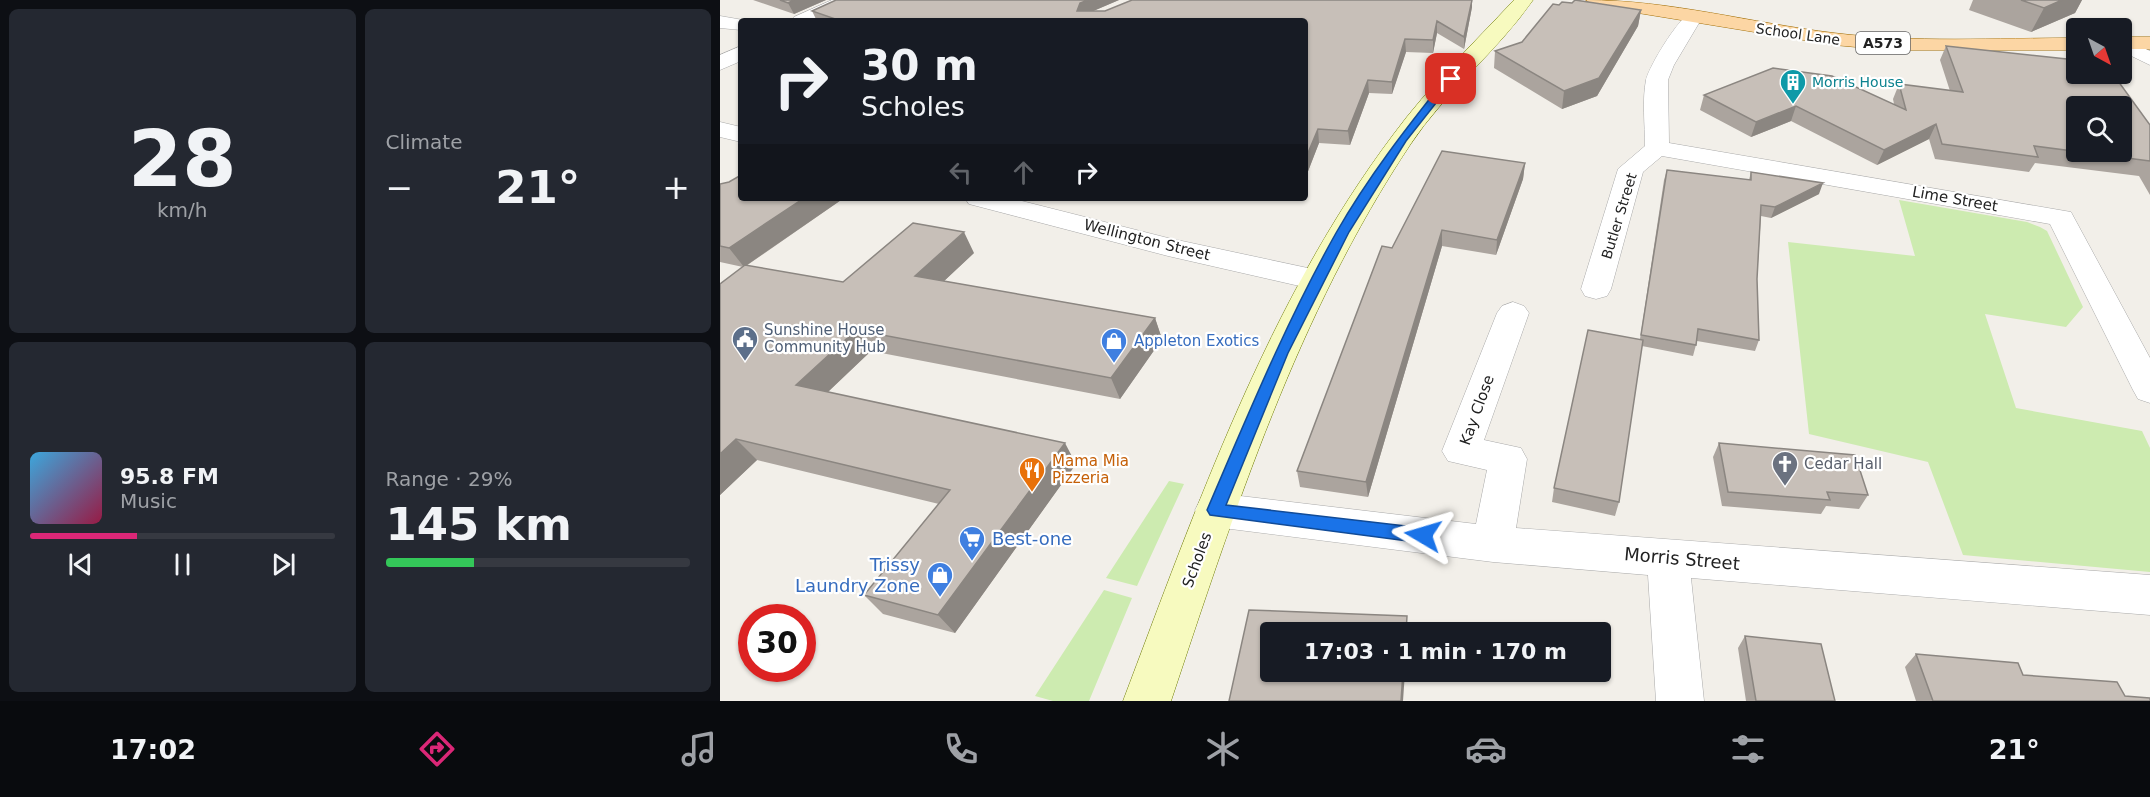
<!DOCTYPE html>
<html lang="en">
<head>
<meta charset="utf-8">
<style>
	:root { --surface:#171b24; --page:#242831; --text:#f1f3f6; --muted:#9ea1a6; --line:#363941; --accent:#db2777 }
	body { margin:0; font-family:"DejaVu Sans",sans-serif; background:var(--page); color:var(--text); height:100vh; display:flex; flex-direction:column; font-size:22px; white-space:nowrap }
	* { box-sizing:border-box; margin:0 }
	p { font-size:20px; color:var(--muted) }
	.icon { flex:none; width:33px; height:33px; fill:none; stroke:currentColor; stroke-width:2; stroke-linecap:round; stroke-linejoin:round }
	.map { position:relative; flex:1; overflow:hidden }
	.drawer { display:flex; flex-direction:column; gap:9px; padding:9px; background:#0d0f14; width:720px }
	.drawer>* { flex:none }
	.hud { position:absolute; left:18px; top:18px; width:570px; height:183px; border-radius:6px; box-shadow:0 2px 4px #0004; background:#171b24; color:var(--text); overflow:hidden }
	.needle { width:39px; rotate:140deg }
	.controls { position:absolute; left:1346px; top:18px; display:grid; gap:12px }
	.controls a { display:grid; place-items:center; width:66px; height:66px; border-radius:6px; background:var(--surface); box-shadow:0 2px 4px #0004; font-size:30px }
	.speed { position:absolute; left:18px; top:604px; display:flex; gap:12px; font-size:30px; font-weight:700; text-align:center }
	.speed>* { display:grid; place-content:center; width:78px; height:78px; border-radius:50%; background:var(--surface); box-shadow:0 2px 4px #0004; line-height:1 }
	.speed .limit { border:9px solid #d22; background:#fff; color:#111 }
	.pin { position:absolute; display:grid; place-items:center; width:51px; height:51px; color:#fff; margin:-26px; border-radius:12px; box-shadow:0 3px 9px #0006 }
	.me { position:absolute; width:66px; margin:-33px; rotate:277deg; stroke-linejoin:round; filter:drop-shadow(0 0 4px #0008) }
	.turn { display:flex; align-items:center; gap:21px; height:126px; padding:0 24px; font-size:27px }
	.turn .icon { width:78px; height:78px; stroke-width:2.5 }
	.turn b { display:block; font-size:42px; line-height:51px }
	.lanes { display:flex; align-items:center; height:57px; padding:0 24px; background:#0003; justify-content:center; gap:30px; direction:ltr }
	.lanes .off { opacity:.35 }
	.big { font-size:45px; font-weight:700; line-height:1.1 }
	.drawer .widget { flex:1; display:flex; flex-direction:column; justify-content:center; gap:9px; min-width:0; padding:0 21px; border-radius:9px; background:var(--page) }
	.drawer .dial { align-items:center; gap:0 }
	.dial b { font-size:78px; line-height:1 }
	.song { display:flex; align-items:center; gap:18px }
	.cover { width:72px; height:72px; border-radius:9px; background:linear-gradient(135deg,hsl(200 70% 55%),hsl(340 70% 35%)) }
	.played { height:6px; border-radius:3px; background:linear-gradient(90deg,var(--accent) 35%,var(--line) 35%) }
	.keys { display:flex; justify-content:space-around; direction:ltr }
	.heat { display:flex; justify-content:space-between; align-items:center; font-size:33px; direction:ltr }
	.charge { height:9px; border-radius:4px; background:linear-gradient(90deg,#34c759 29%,var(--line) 0) }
	.drawer .tiles { flex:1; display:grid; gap:9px; grid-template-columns:repeat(2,1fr) }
	.trip { position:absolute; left:540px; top:622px; width:351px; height:60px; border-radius:6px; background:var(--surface); box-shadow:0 2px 4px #0004; font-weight:700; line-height:60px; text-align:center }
	.menu { display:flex; height:96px; justify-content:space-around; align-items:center; background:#090b0e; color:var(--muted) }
	.menu .icon { width:42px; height:42px }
	.menu .current { color:var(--accent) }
	.menu b { font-size:27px; color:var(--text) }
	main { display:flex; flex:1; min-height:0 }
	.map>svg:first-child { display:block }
	.grass { fill:#cdebb0 }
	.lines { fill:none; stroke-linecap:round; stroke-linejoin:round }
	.street-casing { stroke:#a9a9a9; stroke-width:1 }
	.secondary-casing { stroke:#707d05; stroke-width:1 }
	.primary-casing { stroke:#a06b00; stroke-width:1 }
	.street { fill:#fff; fill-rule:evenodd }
	.secondary { fill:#f7fabf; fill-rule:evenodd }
	.primary { fill:#fcd6a4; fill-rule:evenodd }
	.wall { fill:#aba49e }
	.shaded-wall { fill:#8b8681 }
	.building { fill:#c7bfb8; stroke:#8b8681; stroke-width:1.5; fill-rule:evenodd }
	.route { fill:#1a73e8; stroke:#114b97; stroke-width:1.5 }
	.labels { text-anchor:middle; stroke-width:4.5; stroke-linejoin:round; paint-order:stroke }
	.far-street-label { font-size:14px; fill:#222; stroke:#fff }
	.shield { fill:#fff; stroke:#646464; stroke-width:1.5 }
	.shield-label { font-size:14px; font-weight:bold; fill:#222 }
	.far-culture-label { font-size:14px; fill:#0d838f; stroke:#fff; text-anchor:start }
	.street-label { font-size:15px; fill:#222; stroke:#fff }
	.service-label { font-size:15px; fill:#4e5e75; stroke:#fff; text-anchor:start }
	.shop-label { font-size:15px; fill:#366cbe; stroke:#fff; text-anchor:start }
	.food-label { font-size:15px; fill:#c56008; stroke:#fff; text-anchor:start }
	.worship-label { font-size:15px; fill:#5b616d; stroke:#fff; text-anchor:start }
	.near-shop-label { font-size:18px; fill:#366cbe; stroke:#fff; text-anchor:start }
	.near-street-label { font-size:18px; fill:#222; stroke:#fff }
</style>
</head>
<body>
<main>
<section class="drawer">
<div class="tiles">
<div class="widget dial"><b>28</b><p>km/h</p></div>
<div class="widget"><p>Climate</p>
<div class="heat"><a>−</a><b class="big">21°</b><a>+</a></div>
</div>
<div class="widget">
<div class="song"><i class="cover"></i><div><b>95.8 FM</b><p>Music</p></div></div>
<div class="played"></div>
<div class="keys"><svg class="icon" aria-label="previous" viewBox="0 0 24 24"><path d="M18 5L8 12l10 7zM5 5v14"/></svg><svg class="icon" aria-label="pause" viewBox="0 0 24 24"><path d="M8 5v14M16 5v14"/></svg><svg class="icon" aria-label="next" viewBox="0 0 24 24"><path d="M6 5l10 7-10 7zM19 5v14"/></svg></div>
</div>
<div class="widget"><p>Range · 29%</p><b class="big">145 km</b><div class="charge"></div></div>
</div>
</section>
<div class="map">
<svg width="1430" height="701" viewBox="0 0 1430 701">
	<rect width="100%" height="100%" fill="#f2efe9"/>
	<path class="grass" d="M1179,200l128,22 13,5 7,4 36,76 -17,20 -81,-13 31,94 126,23 8,17v124l-187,-17 -35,-93 -119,-28 -21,-192 127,14z
		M449,481l15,3 -47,102 -31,-8z
		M384,590l28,8 -43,103h-36l-18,-5z"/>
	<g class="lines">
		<g class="street-casing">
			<path id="street" d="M112,0h24l-2,4 -37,17h-26l3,-4z
				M972,12l10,6 -28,47 -6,15 1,63 402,69 79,146v45l-12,-4 -5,-9 -83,-166 -388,-68 -19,16 -32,117 -4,7 -11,3 -11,-3 -4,-7 37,-120 27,-23c0,-21 -3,-46 1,-66 3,-14 34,-65 46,-68z
				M0,16l29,5h-8v9l-21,-2z
				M1401,37l29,14v14l-29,-14z
				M21,46v15l-21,9v-15z
				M0,122l21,5v15l-21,-5z
				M245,198h45l158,40 149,32 11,3 4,7 -4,7 -11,3 -149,-34 -199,-52z
				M793,302l11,4 5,7 -45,127 37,8 6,11 -11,69 634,47v40l-459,-37 13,123h-48l-8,-126 -155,-13 -278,-35 -14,-5 -6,-12 6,-12 14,-5 261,31 11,-54 -39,-9 -6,-10 55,-138 5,-7z"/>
		</g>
		<g class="secondary-casing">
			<path id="secondary" d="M794,0h19c-36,52 -88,92 -123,145 -113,170 -175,364 -239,556h-48c74,-195 144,-398 270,-566 36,-49 80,-91 121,-135z"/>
		</g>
		<g class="primary-casing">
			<path id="primary" d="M866,0c84,0 165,23 248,33 80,10 162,5 242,5v12h-187l-55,-5 -239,-39z
				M1401,37h29v12h-29z"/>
		</g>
		<use href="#street" class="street"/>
		<use href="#secondary" class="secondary"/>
		<use href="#primary" class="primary"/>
	</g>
	<path class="wall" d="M33,0h73l-32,14z
		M116,0h283l-26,11h12l27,-11h340v7l-8,42 -27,-16 -4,20 -27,-1 -14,42 -23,-1 -19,52 -31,-2 -14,36v-158h-488l-5,-10z
		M1253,0h109l-7,13 -44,19 -62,-22z
		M852,3l69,7 -3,16 -41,70 -35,13 -68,-41 1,-17 27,-9 37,-37z
		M1226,46l204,79v70l-11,-19 -104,-13 -6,9 -94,-13 -6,-20 -52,26 -86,-44 -40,16 -51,-27 4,-15 190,9 -1,-5 6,-15 51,7 -10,-31z
		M805,163l-2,16 -27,76 -54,-9 -74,251 -68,-10 -3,-16 95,-223z
		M947,170l82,10 2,-8 68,22 -48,24 -10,-2 -4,63 2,61 -4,11 -58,-10 -4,15 -51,-10 -23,156 -4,14 -63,-14 2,-14 86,-149 24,-159z
		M0,184l21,14h103l-98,68 97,16 131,-29 -30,28 211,37 7,21 -42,60 -249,-48 -43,41 248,72 -121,169 -72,-19 -19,-19 75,-91 -182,-44 -37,35v-211l23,-17 -23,-5z
		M999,443l149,52 -9,14 -33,-3 -5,8 -99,-8 -9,-49z
		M1025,636l90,65h-89l-8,-53z
		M1196,654l107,21 127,26h-234l-11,-34z"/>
	<path class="shaded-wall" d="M74,0h32l-32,14 -6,-11z
		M368,0h31l-35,15 -7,-4 3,-8z
		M752,0v7l-8,42v-12z
		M1342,0h20l-7,13 -44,19 13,-24z
		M921,10l-3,16 -41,70 -35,13 2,-18z
		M717,21v12l-4,20v-13z
		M685,39l1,13 -14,42v-12z
		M648,80l1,13 -19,52 -2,-14z
		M1076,106l-5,15 -40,16 5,-15z
		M1216,124l-7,15 -52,26 7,-15z
		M598,129l1,14 -14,36v-19z
		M805,163l-2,16 -27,76 1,-15z
		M1103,183l-4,11 -48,24 4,-11z
		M84,198h40l-100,69 -15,-19z
		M722,230v16l-74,251 -2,-15z
		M244,232l10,21 -47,44 -12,-21z
		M435,318l7,21 -42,60 -9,-21z
		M136,330l15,21 -58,55 -17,-21z
		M16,439l21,21 -37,35v-41z
		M345,443l11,21 -121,169 -17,-18z
		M683,672h2l-2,29h-2z"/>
	<path class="building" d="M60,0h14l-6,3z
		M116,0h252l-8,3 -3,8h28l27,-11h340l-8,37 -27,-16 -4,19 -28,-1 -13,43 -24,-2 -20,51 -30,-2 -13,31v-139h-464l-29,-10z
		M855,0l66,10 -42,68 -35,13 -69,-40 27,-9 31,-38 6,1 3,-3 10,1z
		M1301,0h41l-18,8z
		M1226,46l130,14v14h37l37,51v36l-116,-15 4,11 -96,-13 -6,-20 -52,26 -88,-44 -40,16 -52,-27 69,-27 59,8 74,34 -7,-26 64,8zM1356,106h45v46h-45z
		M722,151l83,12 -28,77 -55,-10 -76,252 -69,-11 85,-225 10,2z
		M947,170l84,10v-8l72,11 -48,24 -14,-2 -4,74 2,61 -61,-11 -2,16 -55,-10z
		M21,175v23h63l-75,50 -9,-2v-62l9,-2z
		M193,223l51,9 -49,44 240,42 -44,60 -255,-48 -60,55 269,58 -127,172 -74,-20 86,-105 -214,-51 -16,15v-170l25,-19 98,17z
		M868,330l55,10 -24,162 -65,-14z
		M999,443l136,12 13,40 -41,-3 3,8 -102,-8z
		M529,610l158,6 -1,17h-136v39h133l-2,29h-172z
		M1025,636l76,8 14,57h-79z
		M1196,654l102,9 5,12 94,7 8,14 25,2v3h-217z"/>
	<path class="route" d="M727,77l8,2 -49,62 -57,91 -61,121 -62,152 197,23 6,2 3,5 -3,5 -6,3 -213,-28 -3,-5c40,-93 79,-188 129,-277 32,-56 71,-106 111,-156z"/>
	<defs>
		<g id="building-pin" transform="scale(1.35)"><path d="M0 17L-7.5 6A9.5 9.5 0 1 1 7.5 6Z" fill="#0f9aa8" stroke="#fff"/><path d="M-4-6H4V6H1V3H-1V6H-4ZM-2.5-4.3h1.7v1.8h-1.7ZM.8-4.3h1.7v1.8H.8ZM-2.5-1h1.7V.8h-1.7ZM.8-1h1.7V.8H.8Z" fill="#fff"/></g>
		<g id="civic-pin" transform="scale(1.35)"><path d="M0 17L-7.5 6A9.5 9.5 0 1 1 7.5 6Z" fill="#5c6f8a" stroke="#fff"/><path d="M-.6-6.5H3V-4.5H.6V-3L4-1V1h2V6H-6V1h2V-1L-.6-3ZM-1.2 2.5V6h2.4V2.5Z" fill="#fff"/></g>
		<g id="shop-pin" transform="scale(1.35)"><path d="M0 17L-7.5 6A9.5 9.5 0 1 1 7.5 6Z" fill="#3f7fe0" stroke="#fff"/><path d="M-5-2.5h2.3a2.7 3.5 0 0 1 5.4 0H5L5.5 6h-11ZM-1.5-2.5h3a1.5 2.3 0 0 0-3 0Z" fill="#fff"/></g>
		<g id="church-pin" transform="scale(1.35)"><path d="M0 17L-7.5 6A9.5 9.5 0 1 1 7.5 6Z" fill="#6b7280" stroke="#fff"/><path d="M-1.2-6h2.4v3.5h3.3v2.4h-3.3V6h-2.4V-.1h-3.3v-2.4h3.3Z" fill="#fff"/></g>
		<g id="restaurant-pin" transform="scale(1.35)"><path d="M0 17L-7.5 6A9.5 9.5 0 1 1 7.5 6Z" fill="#e8710a" stroke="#fff"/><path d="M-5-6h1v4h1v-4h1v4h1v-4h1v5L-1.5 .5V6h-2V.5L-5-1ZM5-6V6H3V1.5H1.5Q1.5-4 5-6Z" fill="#fff"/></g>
		<g id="supermarket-pin" transform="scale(1.35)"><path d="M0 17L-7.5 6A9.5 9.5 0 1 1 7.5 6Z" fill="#3f7fe0" stroke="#fff"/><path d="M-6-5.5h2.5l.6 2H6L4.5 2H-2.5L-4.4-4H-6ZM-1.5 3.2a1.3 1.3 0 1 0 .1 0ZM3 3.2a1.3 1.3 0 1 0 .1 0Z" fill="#fff"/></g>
	</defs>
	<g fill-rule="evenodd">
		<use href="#building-pin" x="1073" y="82"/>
		<use href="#civic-pin" x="25" y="339"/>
		<use href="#shop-pin" x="394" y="341"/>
		<use href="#church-pin" x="1065" y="464"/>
		<use href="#restaurant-pin" x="312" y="470"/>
		<use href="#supermarket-pin" x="252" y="539"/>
		<use href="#shop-pin" x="220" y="575"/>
	</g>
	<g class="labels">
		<g class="far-street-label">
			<text transform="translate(1078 34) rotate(8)" y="5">School Lane</text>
			<text transform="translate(899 216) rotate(-73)" y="5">Butler Street</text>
		</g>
		<rect class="shield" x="1136" y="32" width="54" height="22" rx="4.5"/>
		<g class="shield-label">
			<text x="1163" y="48">A573</text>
		</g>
		<g class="far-culture-label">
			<text x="1092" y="87">Morris House</text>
		</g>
		<g class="street-label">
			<text transform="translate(1235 199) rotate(10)" y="5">Lime Street</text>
			<text transform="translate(427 240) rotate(14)" y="5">Wellington Street</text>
			<text transform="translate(757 410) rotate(-70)" y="5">Kay Close</text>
			<text transform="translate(477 560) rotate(-70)" y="5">Scholes</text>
		</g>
		<g class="service-label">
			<text x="44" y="335">Sunshine House<tspan x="44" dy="17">Community Hub</tspan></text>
		</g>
		<g class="shop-label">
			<text x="414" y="346">Appleton Exotics</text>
		</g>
		<g class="food-label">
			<text x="332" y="466">Mama Mia<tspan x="332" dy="17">Pizzeria</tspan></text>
		</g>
		<g class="worship-label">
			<text x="1084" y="469">Cedar Hall</text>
		</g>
		<g class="near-shop-label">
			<text x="272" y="545">Best-one</text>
			<text x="200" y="571" text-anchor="end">Trissy<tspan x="200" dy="21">Laundry Zone</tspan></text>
		</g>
		<g class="near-street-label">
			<text transform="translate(962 559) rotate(5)" y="6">Morris Street</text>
		</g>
	</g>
</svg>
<div class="controls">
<a><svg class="needle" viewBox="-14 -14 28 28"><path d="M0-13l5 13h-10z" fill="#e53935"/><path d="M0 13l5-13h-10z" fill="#9ea1a6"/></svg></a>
<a><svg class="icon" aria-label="search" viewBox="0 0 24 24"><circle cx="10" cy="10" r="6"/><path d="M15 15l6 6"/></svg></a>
</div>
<div class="speed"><div class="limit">30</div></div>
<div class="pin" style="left:731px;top:79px;background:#d93025"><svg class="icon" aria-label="arrive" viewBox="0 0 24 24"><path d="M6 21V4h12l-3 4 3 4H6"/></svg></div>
<svg class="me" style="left:703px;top:535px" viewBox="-20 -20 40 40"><path d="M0-17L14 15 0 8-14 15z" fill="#1a73e8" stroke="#fff" stroke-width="4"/></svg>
<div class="trip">17:03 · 1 min · 170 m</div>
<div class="hud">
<div class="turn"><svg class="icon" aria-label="right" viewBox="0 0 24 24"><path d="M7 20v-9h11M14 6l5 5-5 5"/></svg><div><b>30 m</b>Scholes</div></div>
<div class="lanes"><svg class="icon off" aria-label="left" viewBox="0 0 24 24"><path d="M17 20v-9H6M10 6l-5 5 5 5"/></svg><svg class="icon off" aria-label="ahead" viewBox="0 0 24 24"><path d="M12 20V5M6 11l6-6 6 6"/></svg><svg class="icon" aria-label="right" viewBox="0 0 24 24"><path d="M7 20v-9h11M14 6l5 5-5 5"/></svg></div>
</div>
</div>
</main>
<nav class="menu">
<b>17:02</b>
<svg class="icon current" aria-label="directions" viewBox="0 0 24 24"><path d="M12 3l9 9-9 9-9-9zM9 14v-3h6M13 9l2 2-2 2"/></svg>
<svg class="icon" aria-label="music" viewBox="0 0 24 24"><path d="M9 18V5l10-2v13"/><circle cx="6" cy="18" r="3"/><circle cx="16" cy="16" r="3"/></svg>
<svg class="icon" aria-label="phone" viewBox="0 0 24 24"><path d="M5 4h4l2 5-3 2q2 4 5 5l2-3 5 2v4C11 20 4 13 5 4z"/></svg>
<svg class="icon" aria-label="climate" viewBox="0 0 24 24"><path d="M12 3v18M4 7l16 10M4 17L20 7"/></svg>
<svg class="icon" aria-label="car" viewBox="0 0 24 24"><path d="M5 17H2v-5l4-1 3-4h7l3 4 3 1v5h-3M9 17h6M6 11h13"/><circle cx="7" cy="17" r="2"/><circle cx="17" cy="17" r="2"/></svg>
<svg class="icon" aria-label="filters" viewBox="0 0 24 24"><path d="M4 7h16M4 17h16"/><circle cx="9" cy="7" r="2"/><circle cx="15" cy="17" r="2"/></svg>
<b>21°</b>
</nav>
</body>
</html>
